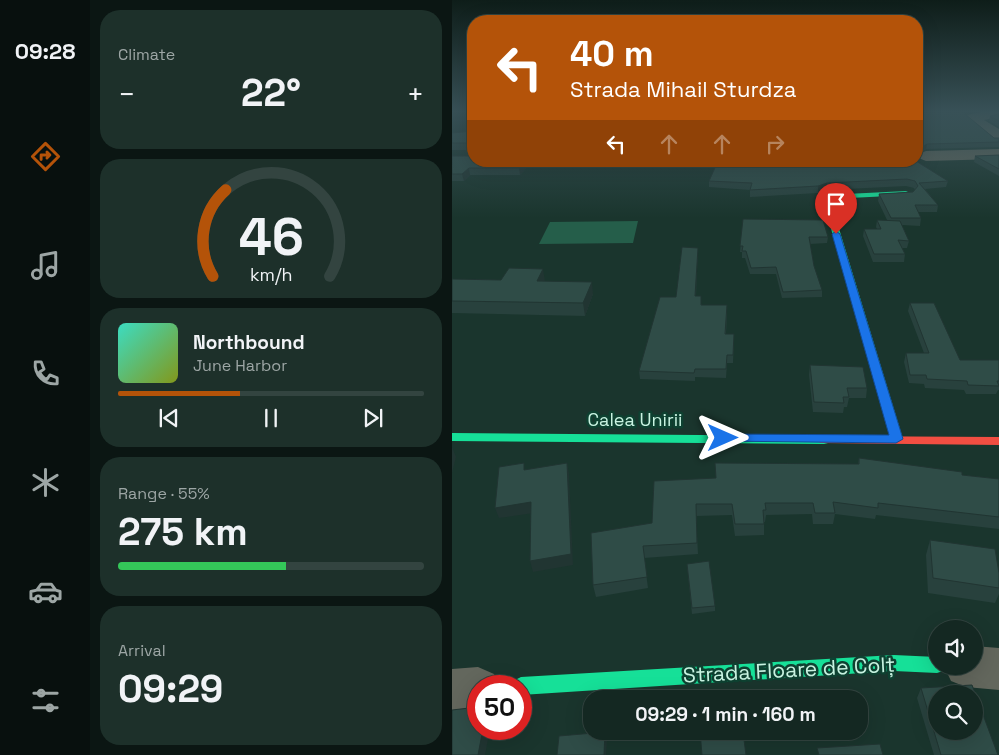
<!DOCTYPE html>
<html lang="en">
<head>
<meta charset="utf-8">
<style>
	:root { --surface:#142822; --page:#1d302a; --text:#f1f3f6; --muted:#9da6a5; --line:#334440; --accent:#b45309 }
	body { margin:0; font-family:"Space Grotesk",sans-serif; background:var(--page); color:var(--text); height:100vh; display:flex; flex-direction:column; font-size:19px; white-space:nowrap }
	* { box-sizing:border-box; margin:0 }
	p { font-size:16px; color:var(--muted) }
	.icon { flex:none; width:28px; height:28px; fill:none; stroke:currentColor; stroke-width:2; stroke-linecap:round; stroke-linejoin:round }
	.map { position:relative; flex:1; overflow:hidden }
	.drawer { display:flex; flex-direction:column; gap:10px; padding:10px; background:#0b1613; width:362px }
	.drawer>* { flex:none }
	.guide { position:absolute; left:15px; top:15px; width:456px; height:152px; border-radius:20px; box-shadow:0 5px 20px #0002,0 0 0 1px var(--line); background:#b45309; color:#fff; overflow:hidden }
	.buttons { position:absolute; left:476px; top:620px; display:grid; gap:10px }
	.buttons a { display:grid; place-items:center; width:55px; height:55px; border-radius:50%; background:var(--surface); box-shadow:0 5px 20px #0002,0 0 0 1px var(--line); font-size:25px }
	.speed { position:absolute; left:15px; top:675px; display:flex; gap:10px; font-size:25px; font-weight:700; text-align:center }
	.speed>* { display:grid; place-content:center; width:65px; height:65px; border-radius:50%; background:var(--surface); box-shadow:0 5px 20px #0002,0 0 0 1px var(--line); line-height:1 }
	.speed .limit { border:8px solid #d22; background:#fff; color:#111 }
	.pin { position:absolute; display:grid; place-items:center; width:42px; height:42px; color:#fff; margin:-51px -21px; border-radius:50% 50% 50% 0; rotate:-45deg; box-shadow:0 0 5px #0007 }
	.pin .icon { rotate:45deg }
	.me { position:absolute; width:55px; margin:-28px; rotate:90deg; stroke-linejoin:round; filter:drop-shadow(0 0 4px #0008) }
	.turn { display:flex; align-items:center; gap:18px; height:105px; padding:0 20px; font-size:22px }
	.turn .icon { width:65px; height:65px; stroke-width:2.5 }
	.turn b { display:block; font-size:35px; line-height:42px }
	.lanes { display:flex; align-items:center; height:48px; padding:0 20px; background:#0003; justify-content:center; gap:25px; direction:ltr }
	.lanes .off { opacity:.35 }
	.big { font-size:38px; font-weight:700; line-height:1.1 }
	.drawer .tile { flex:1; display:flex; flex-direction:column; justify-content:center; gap:8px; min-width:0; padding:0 18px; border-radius:20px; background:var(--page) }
	.drawer .dial { align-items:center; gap:0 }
	.dial svg { height:130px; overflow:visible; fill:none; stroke:var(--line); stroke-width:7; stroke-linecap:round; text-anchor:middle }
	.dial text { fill:var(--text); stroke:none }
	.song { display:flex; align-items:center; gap:15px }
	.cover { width:60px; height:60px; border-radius:8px; background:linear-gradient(135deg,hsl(170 70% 55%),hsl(70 70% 35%)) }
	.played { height:5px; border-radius:2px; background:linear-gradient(90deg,var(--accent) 40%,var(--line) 40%) }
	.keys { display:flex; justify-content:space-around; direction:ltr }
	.heat { display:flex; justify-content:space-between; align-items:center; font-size:28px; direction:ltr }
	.charge { height:8px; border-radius:4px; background:linear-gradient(90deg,#34c759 55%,var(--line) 0) }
	.trip { position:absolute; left:131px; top:690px; width:285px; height:50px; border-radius:20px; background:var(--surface); box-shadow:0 5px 20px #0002,0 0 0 1px var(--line); font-weight:700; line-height:50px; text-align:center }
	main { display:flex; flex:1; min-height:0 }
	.tab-bar { display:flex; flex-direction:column; width:90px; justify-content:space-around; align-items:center; background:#08100e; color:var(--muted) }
	.tab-bar .icon { width:35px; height:35px }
	.tab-bar .on { color:var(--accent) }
	.tab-bar b { font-size:22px; color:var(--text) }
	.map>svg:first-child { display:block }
	.green { fill:#255e4a }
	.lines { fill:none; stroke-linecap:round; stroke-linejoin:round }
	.street { fill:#63675d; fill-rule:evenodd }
	.fast { fill:#16e098; fill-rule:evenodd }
	.jam { fill:#f24e42; fill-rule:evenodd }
	.wall { fill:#28413d }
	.shaded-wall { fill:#213532 }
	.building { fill:#2f4c47; stroke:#213532; fill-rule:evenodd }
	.route { fill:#1a73e8; stroke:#114b97 }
	.labels { text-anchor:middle; stroke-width:5; stroke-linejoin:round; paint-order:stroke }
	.street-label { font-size:18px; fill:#c8f3e1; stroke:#0e4131 }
	.near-street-label { font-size:21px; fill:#c8f3e1; stroke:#0e4131 }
</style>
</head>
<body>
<main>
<nav class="tab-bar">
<b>09:28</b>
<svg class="icon on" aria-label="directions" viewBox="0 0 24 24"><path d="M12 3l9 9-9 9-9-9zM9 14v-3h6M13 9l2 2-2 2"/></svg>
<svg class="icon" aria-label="music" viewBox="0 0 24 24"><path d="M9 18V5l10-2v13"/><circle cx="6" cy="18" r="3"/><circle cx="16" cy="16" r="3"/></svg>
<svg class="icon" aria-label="phone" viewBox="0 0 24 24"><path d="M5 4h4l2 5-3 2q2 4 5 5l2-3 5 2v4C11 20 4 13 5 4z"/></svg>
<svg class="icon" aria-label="climate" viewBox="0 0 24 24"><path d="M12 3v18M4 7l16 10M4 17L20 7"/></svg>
<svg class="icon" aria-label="car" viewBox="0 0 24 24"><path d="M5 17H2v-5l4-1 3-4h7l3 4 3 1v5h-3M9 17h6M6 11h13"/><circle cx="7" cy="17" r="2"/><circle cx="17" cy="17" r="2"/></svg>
<svg class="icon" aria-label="filters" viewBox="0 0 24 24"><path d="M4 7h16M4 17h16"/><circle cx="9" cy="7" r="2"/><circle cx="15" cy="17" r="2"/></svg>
</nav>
<section class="drawer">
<div class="tile"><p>Climate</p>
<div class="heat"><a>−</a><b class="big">22°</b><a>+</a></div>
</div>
<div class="tile dial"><svg viewBox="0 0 100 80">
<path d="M14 69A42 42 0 1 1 86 69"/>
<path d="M14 69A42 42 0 0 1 22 16" stroke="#b45309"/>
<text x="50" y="56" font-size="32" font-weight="700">46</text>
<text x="50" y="72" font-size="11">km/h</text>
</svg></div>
<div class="tile">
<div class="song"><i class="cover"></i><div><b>Northbound</b><p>June Harbor</p></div></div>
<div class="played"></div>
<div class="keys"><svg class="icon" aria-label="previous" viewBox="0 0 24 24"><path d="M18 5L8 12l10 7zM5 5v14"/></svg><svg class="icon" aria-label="pause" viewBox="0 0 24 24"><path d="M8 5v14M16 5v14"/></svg><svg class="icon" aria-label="next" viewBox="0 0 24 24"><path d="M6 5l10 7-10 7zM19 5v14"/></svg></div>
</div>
<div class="tile"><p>Range · 55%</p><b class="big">275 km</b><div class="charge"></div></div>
<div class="tile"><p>Arrival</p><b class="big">09:29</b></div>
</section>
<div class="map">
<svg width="547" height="755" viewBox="0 0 547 755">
	<rect width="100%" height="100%" fill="#1a352d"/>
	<path class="green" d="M186,221l-5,22 -94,1 11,-22z"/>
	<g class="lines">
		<path class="street" d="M529,112h18v5l-15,3 15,9v14l-5,-1 -4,-5 -25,-19 2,-3z
			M547,149v10l-73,2 -5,-2 -3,-3 3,-3 5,-2z
			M522,646l25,2v42l-33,-3 -15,-6 -7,-15h30z
			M26,667l16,7 5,12h-21v25l-26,2v-44z"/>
		<path class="fast" d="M454,191l4,2 -1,2 -79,4 73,240 -2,3h-8l-2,-3 -69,-242 4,-2z
			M0,433l372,3 4,1 2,3 -2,3 -4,1 -372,-3z
			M442,655l43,2v9h8l-2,5 -6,2 -43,-2 -373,24v-9h-9l3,-6 6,-3z"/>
		<path class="jam" d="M372,436l175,1v8l-179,-2 -2,-3 2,-3z"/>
	</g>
	<path class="wall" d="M465,112h53l-3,1 -1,2 28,23h5v9l-73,2 -6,4 -1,7h-2z
		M547,114v13l-10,-6 1,-5z
		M21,131v30h60l-13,14h-50l-6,6h-12v-25h21v-6h-21v-17z
		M547,155v21l-25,-14 1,-6z
		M375,163l121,18 -2,6 -21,2 13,16 -1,7h-19l3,6 -1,8 -18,-1 7,16 -2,7h-5l3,6 -1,8h-31l-10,-26 1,-7h13l-1,-2 1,-7h10l-9,-19 1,-7 34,-2 2,-2 -1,-2 -8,-2 -80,4 -8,3 -68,4v-7l-41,-3v-6z
		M291,219l85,18 -1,6 -17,1 4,22 8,24v7l-40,1 -6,-24h-26l-5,-16h-3v-6h-2z
		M246,248l-2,48 6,9 25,8 -1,21h8l-1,29h-6l-1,15 -31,-1v4l-55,-2 -1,-8 37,-74z
		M0,279l93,2 48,13 -8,22 -133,-3z
		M458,303l50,57h39v30h-1l-2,4h-30l-2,-4 -39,-2 -1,-4 -15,-1 -5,-21 2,-9h18l-16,-42z
		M358,365l57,23 -1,10h-17l-2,9h-3l-1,6 -30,-1 -4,-37z
		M407,458l103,17 37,4v50l-123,-14 -1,4 -40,-5 -2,10h-20l-1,-10 -46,1 -1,7h-1v13l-29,1 -3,-21 -36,1 2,38 -54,4 4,30 -52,9 -3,-12 59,-62 63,-45 143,-14z
		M478,540l69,33v21l-4,9 -67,-10 -2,-38z
		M235,564l28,42v5l-23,3z
		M469,688l77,67h-64l-17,-57z"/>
	<path class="shaded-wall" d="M475,144l-1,5 -9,5h3l-1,6h-2v-7l1,-4z
		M73,161h8l-13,14 -1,-7z
		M17,168l1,7 -6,6 -2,-7z
		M375,183l-1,7 -8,3v-7z
		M246,248v7l-3,49v-8z
		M91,269l2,12h-8z
		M140,282l1,12 -8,22 -2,-13z
		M0,447l4,10 -4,16z
		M115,463l2,11 4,91 -40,7 -3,-11z
		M79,502l3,11 -35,5 -4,-10z
		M31,729h7l-5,26h-7z
		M153,732l2,9 -1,14h-2z"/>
	<path class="building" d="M465,112h49l-1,2 29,24h5v4l-72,2 -9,5 2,5h-3z
		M547,114v7l-9,-5z
		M21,131v30h52l-6,7h-50l-7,6h-10v-18h21v-13h-21v-10z
		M547,155v14l-24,-13z
		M266,161h107l2,2 18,-2h71l32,20 -29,2 19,22h-23l6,13h-30l-12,-24 34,-2 5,-6 -3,-5 -8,-2 -80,4 -9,3 -68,4 2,-7 -43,-2z
		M291,219l80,1 5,17h-19l5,29 8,24 -39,2 -7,-25 -25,1 -5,-17h-4l1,-5h-3z
		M425,220l23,1 9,20 -11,-1 7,14h-31l-10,-25h17z
		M230,247l16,1 -3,48h6v9h26l-2,29h9l-1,21h-6l-1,14h-31l-1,4 -55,-2 21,-74h16z
		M57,268l34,1 -6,12 55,1 -9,21 -131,-2v-22l49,1z
		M458,303h24l26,57h39v21h-2l2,5 -31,-1 -1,-4 -40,-2 -1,-4h-16l-4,-22h23z
		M358,365l53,2 4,21h-20l2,9h-6l1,6 -30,-1z
		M407,458l103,14v3l37,4v38l-121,-14v5l-45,-6 2,11h-20l-2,-10h-48l1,7h-3l1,14h-29l-3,-20h-36l1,39 -54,3 4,31 -54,8 -2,-52 61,-10 2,-42 62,-3 -1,-15 144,1z
		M72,463v7l43,-7 4,91 -41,7 1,-59 -36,6 4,-41z
		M478,540l65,9 4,24v15l-66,-10z
		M257,561l6,45 -23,2 -5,-44z
		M520,685l26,70h-57l-20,-67zM485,694h37v37h-37z
		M26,707v22h5l-5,26h-26v-45z
		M248,731h27v2l16,-1 3,23h-44z
		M153,732l-1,23h-47l2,-19z
		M428,744l3,11h-64l-2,-7z"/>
	<linearGradient id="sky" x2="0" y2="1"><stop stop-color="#0e1d19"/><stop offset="0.51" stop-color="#385157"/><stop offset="1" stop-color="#385157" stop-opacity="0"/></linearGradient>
	<rect width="547" height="218" fill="url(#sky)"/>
	<path class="route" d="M384,231l4,3 63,205 -7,4 -178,-2 -2,-3 2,-3 5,-1 166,1 -57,-201z"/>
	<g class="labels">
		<g class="street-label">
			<text x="183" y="426">Calea Unirii</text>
		</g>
		<g class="near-street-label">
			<text transform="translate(337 670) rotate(-3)" y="7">Strada Floare de Colț</text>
		</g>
	</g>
</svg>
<div class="buttons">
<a><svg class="icon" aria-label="sound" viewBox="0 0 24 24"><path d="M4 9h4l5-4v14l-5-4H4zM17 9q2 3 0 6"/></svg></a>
<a><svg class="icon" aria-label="search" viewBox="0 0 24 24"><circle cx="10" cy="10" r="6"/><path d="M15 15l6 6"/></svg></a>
</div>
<div class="speed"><div class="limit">50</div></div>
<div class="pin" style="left:384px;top:234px;background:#d93025"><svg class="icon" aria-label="arrive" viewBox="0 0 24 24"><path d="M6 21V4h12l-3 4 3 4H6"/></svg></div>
<svg class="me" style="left:271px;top:438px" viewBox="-20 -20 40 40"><path d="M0-17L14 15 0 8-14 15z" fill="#1a73e8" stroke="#fff" stroke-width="4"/></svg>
<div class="trip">09:29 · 1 min · 160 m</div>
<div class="guide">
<div class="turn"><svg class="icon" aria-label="left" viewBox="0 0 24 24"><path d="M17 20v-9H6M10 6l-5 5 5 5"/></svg><div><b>40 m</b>Strada Mihail Sturdza</div></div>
<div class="lanes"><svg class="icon" aria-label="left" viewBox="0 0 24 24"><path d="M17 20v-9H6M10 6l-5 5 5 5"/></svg><svg class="icon off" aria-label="ahead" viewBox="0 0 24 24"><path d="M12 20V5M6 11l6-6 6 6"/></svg><svg class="icon off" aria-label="ahead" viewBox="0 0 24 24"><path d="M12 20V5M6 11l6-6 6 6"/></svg><svg class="icon off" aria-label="right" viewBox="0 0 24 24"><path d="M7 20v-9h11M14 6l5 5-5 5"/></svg></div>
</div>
</div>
</main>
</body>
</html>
